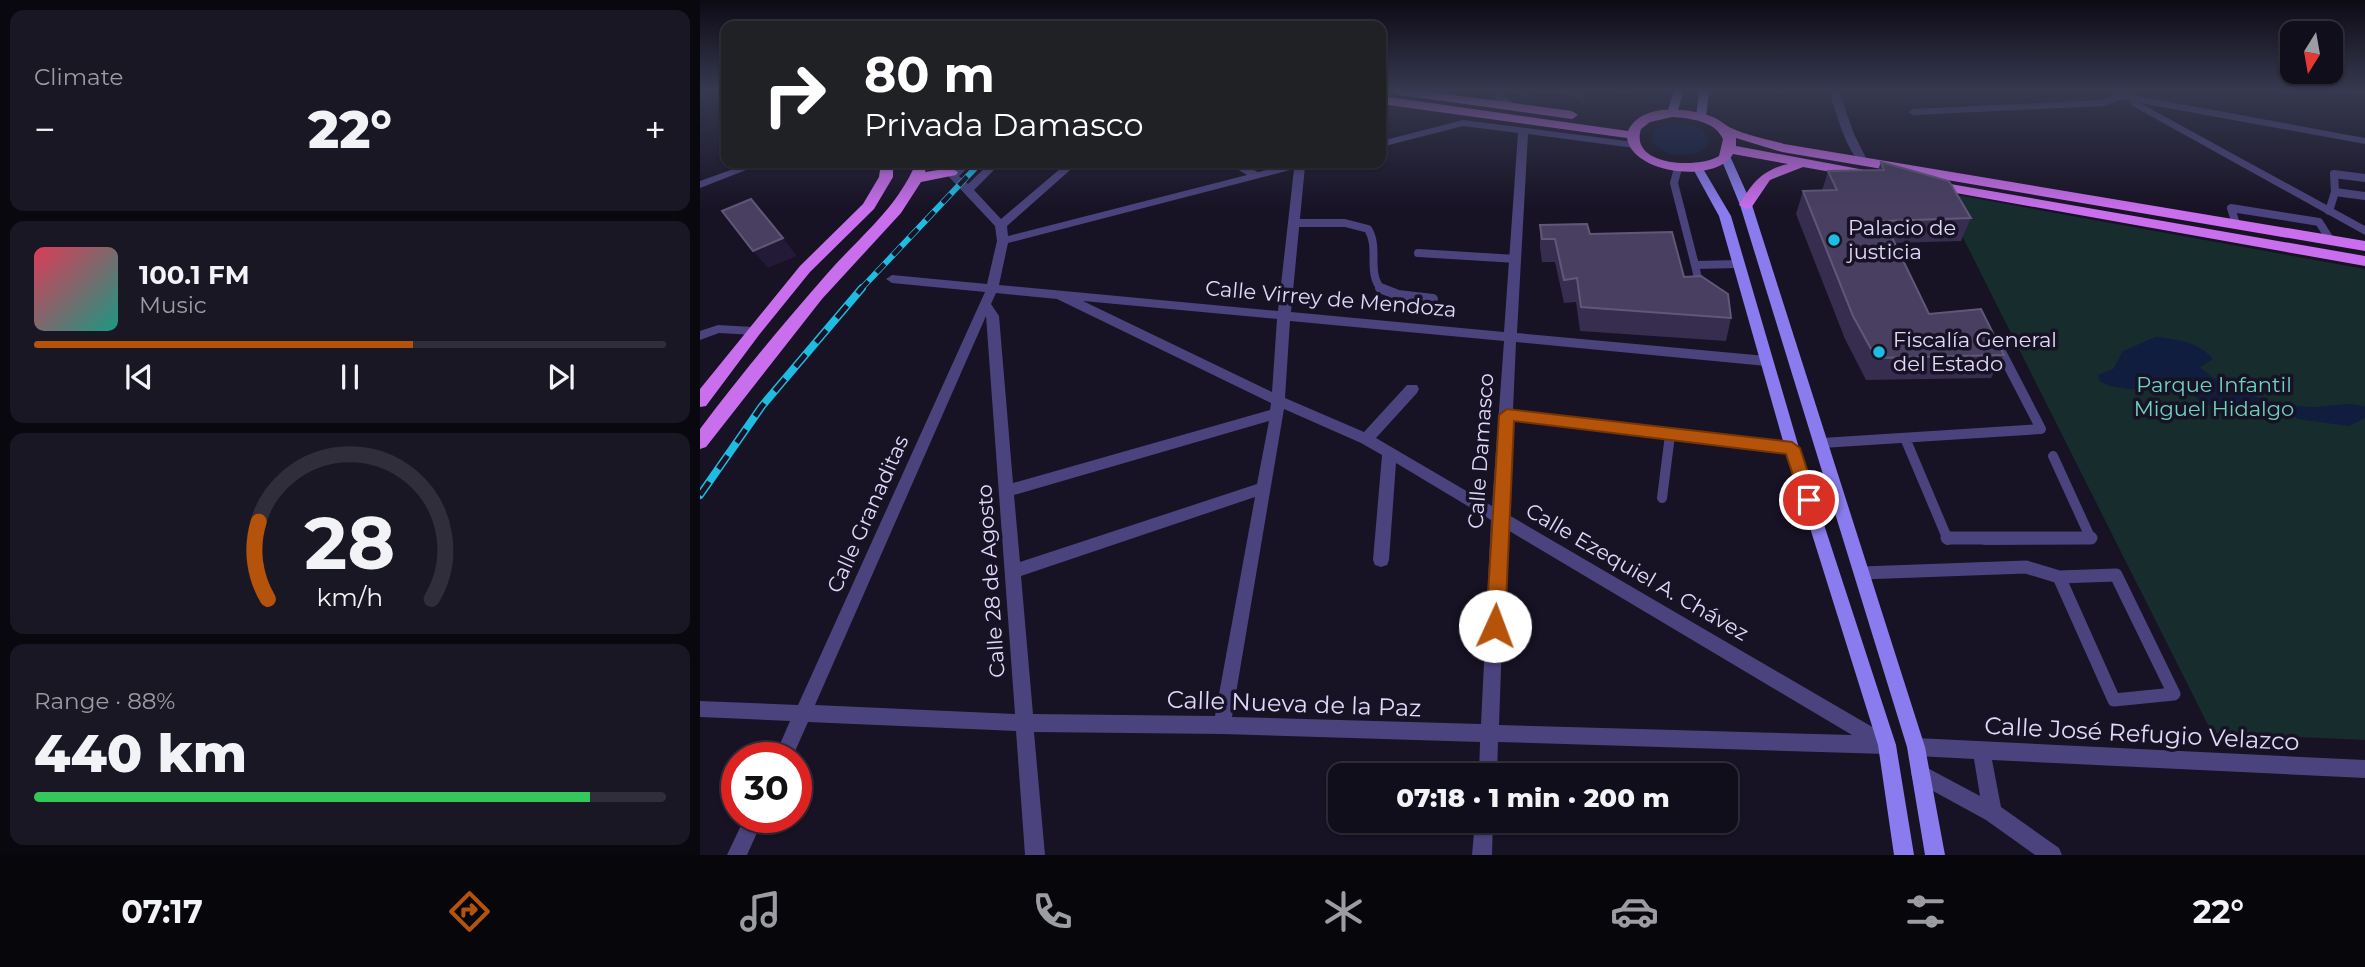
<!DOCTYPE html>
<html lang="en">
<head>
<meta charset="utf-8">
<style>
	:root { --surface:#110e1b; --page:#1a1724; --text:#f1f3f6; --muted:#9c9ca3; --line:#302e3a; --accent:#b45309 }
	body { margin:0; font-family:Montserrat,sans-serif; background:var(--page); color:var(--text); height:100vh; display:flex; flex-direction:column; font-size:26px; white-space:nowrap }
	* { box-sizing:border-box; margin:0 }
	p { font-size:23px; color:var(--muted) }
	.icon { flex:none; width:38px; height:38px; fill:none; stroke:currentColor; stroke-width:2; stroke-linecap:round; stroke-linejoin:round }
	.map { position:relative; flex:1; overflow:hidden }
	.details { display:flex; flex-direction:column; gap:10px; padding:10px; background:#09080f; width:700px }
	.details>* { flex:none }
	.top-card { position:absolute; left:21px; top:21px; width:665px; height:147px; border-radius:14px; box-shadow:0 2px 5px #0004,0 0 0 2px var(--line); background:#202124; color:#fff; overflow:hidden }
	.needle { width:46px; rotate:191deg }
	.buttons { position:absolute; left:1580px; top:21px; display:grid; gap:14px }
	.buttons a { display:grid; place-items:center; width:63px; height:63px; border-radius:14px; background:var(--surface); box-shadow:0 2px 5px #0004,0 0 0 2px var(--line); font-size:35px }
	.speed { position:absolute; left:21px; top:742px; display:flex; gap:14px; font-size:35px; font-weight:700; text-align:center }
	.speed>* { display:grid; place-content:center; width:91px; height:91px; border-radius:50%; background:var(--surface); box-shadow:0 2px 5px #0004,0 0 0 2px var(--line); line-height:1 }
	.speed .limit { border:10px solid #d22; background:#fff; color:#111 }
	.pin { position:absolute; display:grid; place-items:center; width:60px; height:60px; color:#fff; margin:-30px; border:4px solid #fff; border-radius:50%; box-shadow:0 2px 7px #0007 }
	.me { position:absolute; width:77px; margin:-38px; rotate:2deg; stroke-linejoin:round; filter:drop-shadow(0 0 5px #0008) }
	.turn { display:flex; align-items:center; gap:24px; height:147px; padding:0 28px; font-size:32px }
	.turn .icon { width:91px; height:91px; stroke-width:2.5 }
	.turn b { display:block; font-size:49px; line-height:60px }
	.big { font-size:52px; font-weight:800; line-height:1.1 }
	.details .tile { flex:1; display:flex; flex-direction:column; justify-content:center; gap:10px; min-width:0; padding:0 24px; border-radius:14px; background:var(--page) }
	.details .dial { align-items:center; gap:0 }
	.dial svg { height:182px; overflow:visible; fill:none; stroke:var(--line); stroke-width:7; stroke-linecap:round; text-anchor:middle }
	.dial text { fill:var(--text); stroke:none }
	.song { display:flex; align-items:center; gap:21px }
	.cover { width:84px; height:84px; border-radius:10px; background:linear-gradient(135deg,hsl(350 70% 55%),hsl(170 70% 35%)) }
	.played { height:7px; border-radius:4px; background:linear-gradient(90deg,var(--accent) 60%,var(--line) 60%) }
	.keys { display:flex; justify-content:space-around; direction:ltr }
	.heat { display:flex; justify-content:space-between; align-items:center; font-size:38px; direction:ltr }
	.charge { height:10px; border-radius:5px; background:linear-gradient(90deg,#34c759 88%,var(--line) 0) }
	.trip { position:absolute; left:628px; top:763px; width:410px; height:70px; border-radius:14px; background:var(--surface); box-shadow:0 2px 5px #0004,0 0 0 2px var(--line); font-weight:800; line-height:70px; text-align:center }
	.dock { display:flex; height:112px; justify-content:space-around; align-items:center; background:#07060b; color:var(--muted) }
	.dock .icon { width:49px; height:49px }
	.dock .selected { color:var(--accent) }
	.dock b { font-size:32px; color:var(--text) }
	main { display:flex; flex:1; min-height:0 }
	.map>svg:first-child { display:block }
	.green { fill:#162c2d }
	.water { fill:#111d3e }
	.lines { fill:none; stroke-linecap:round; stroke-linejoin:round }
	.service-far2 { stroke:#4a437d; stroke-width:8 }
	.service-far1 { stroke:#4a437d; stroke-width:10 }
	.service { stroke:#4a437d; stroke-width:13 }
	.minor { fill:#4a437d; fill-rule:evenodd }
	.secondary { fill:#8a7cee; fill-rule:evenodd }
	.primary { fill:#c96eec; fill-rule:evenodd }
	.rail-far1-casing { stroke:#1ebce2; stroke-width:6 }
	.rail-casing { stroke:#1ebce2; stroke-width:8 }
	.rail-far1 { stroke:#171224; stroke-width:4.5; stroke-dasharray:12; stroke-linecap:butt }
	.rail { stroke:#171224; stroke-width:5; stroke-dasharray:16; stroke-linecap:butt }
	.wall { fill:#372d4f }
	.shaded-wall { fill:#221a36 }
	.building { fill:#493f61; stroke:#615879; stroke-width:2 }
	.route { fill:#b45309; stroke:#753606; stroke-width:2 }
	.poi-dot { fill:#1ebce2; stroke:#171224; stroke-width:2.5 }
	.labels { text-anchor:middle; stroke-width:7; stroke-linejoin:round; paint-order:stroke }
	.poi-label { font-size:21px; fill:#e0d9fa; stroke:#171224; text-anchor:start }
	.street-label { font-size:21px; fill:#e0d9fa; stroke:#171224 }
	.park-label { font-size:21px; fill:#6ed1c2; stroke:#171224 }
	.near-street-label { font-size:24px; fill:#e0d9fa; stroke:#171224 }
</style>
</head>
<body>
<main>
<section class="details">
<div class="tile"><p>Climate</p>
<div class="heat"><a>−</a><b class="big">22°</b><a>+</a></div>
</div>
<div class="tile">
<div class="song"><i class="cover"></i><div><b>100.1 FM</b><p>Music</p></div></div>
<div class="played"></div>
<div class="keys"><svg class="icon" aria-label="previous" viewBox="0 0 24 24"><path d="M18 5L8 12l10 7zM5 5v14"/></svg><svg class="icon" aria-label="pause" viewBox="0 0 24 24"><path d="M8 5v14M16 5v14"/></svg><svg class="icon" aria-label="next" viewBox="0 0 24 24"><path d="M6 5l10 7-10 7zM19 5v14"/></svg></div>
</div>
<div class="tile dial"><svg viewBox="0 0 100 80">
<path d="M14 69A42 42 0 1 1 86 69"/>
<path d="M14 69A42 42 0 0 1 10 35" stroke="#b45309"/>
<text x="50" y="56" font-size="32" font-weight="700">28</text>
<text x="50" y="72" font-size="11">km/h</text>
</svg></div>
<div class="tile"><p>Range · 88%</p><b class="big">440 km</b><div class="charge"></div></div>
</section>
<div class="map">
<svg width="1665" height="855" viewBox="0 0 1665 855">
	<rect width="100%" height="100%" fill="#171224"/>
	<path class="green" d="M1240,192l425,77v471l-153,-7z"/>
	<path class="water" d="M985,123l17,6 7,11 -5,10c-17,8 -42,8 -53,-10l3,-10 14,-6z
		M1456,337c23,3 41,4 57,22l-13,8c23,24 83,41 117,40 18,-1 28,-5 48,-1v12l-16,8 -51,-7 -10,-7 -16,-5 -7,8 -18,2 -24,-4 -31,-18 -45,-9 -11,4 -26,-4 -10,-5 -2,-6 15,-6 10,-18z"/>
	<g class="lines">
		<path class="service-far2" d="M797,91l2,7 12,8
			M978,168l-4,15 21,82
			M1635,192l30,4
			M1629,211l6,-19 -1,-18 31,4
			M594,223h51l23,6c12,19 -2,44 14,61
			M1536,224l-5,-16 88,14 12,19
			M718,253l98,6
			M1000,288l-5,-23 44,-1"/>
		<path class="service-far1" d="M680,288l18,7 35,4
			M1205,438l43,102
			M1122,443l219,-14 -44,-85
			M962,498l8,-63
			M1285,540l106,-1 -38,-83"/>
		<path class="service" d="M1247,538h144
			M1162,573l164,-6 33,10
			M1416,575l58,119 -60,6 -55,-123z"/>
		<path class="minor" d="M1129,91h10l15,43 13,26 -1,2 -4,1c-15,-8 -27,-55 -33,-72z
			M1647,91h18v4l-13,-1z
			M1421,93l244,45v6l-225,-41 225,123v9l-234,-130v-4l-9,-2 -18,7 -191,9 -5,-3 5,-3 189,-9z
			M763,120l171,22 5,3 -5,3 -106,-14 -11,199 249,23 7,5 -7,5 -250,-24 -3,68 279,32 5,2 2,4 -2,4 -5,2 -280,-33 -5,93 386,225 3,6 -3,6 -7,3 -388,-12 -1,33h-18l1,-33 -258,-8 -188,-2 11,123h-20l-9,-124 -208,-9 -16,36h-18l16,-37 -90,-4v-16l98,4 187,-413 -93,-9 -6,-4 6,-4 95,9 10,-43 -2,-15 -59,-63h11l7,7 8,-7h11l-14,13 9,8 22,-21h11l-27,27 27,29 66,-56h11l-71,63 1,10 239,-61 -20,-12h13l18,9 36,-9h17l-6,3 -14,146 213,20 14,-199 -55,-7 -82,21v-6zM594,169l-16,142 -279,-26 9,-42zM296,293l61,6 214,104 -1,7 -257,73 -14,-167 -8,-12zM383,301l194,18 -5,73zM286,316l29,398 -200,-9zM590,321l214,20 -12,165 -116,-68 41,-45 2,-4 -2,-4h-10l-43,47 -79,-34zM584,409l77,34 21,12 -9,105 2,5 6,2 6,-2 2,-5 7,-97 95,57 -10,204 -249,-7zM569,421l-12,63 -237,78 -6,-67zM555,497l-40,219 -182,-2 -12,-138zM806,529l346,206 -353,-10z
			M50,163h14l-64,25v-7z
			M18,325l35,2 6,4 -6,4 -34,-2 -19,7v-9z
			M1216,738l449,22v18l-373,-18 9,47 58,41 3,7h-27l-49,-35 -73,-40 -2,-7 2,-7 7,-2 60,32 -6,-37 -58,-3 -6,-3 -3,-6 3,-6z
			M45,817h19l-17,38h-20z
			M775,821h18l-1,34h-20z"/>
		<path class="secondary" d="M974,91h10l-7,22 -5,3 -5,-3z
			M999,91h10l-3,26 -5,3 -5,-3z
			M1025,153l5,3 22,49 173,542 20,108h-20l-18,-108 -167,-542 -20,-49z
			M997,164l5,3 29,49 68,232 97,297 18,110h-20l-16,-110 -93,-297 -66,-232 -27,-49z"/>
		<path class="primary" d="M694,91h29l149,20 6,4 -6,4 -172,-24z
			M681,96l247,35c14,-29 60,-23 85,-14 7,3 12,8 18,11 17,8 36,11 53,16l581,97v10l-583,-99 -46,-14v8l134,25 7,4 -7,4 -67,-12 -33,13 -19,28 -5,1 -7,-4c13,-22 23,-35 49,-41l-55,-10c-17,30 -101,20 -106,-16l-246,-34zM972,117c18,1 43,4 51,22l-4,17c-21,13 -90,10 -78,-27l9,-7z
			M181,163h12v14l-19,32 -64,63 -51,63 -53,71 -6,1v-18l100,-123 63,-62 16,-27z
			M216,163h12l-3,9 26,-4 7,4 -2,3 -35,7 -20,31 -79,86 -116,148 -6,2v-20c40,-53 82,-104 126,-154 32,-37 70,-65 90,-112z
			M1233,181l432,75v10l-437,-78 -2,-3z"/>
		<g class="rail-far1-casing">
			<path id="rail-far1" d="M160,290l120,-127"/>
		</g>
		<g class="rail-casing">
			<path id="rail" d="M0,495l62,-89 100,-118"/>
		</g>
		<use href="#rail-far1" class="rail-far1"/>
		<use href="#rail" class="rail"/>
	</g>
	<path class="wall" d="M816,91h112v1l-44,13 -10,-9 -31,-4 -20,6z
		M1181,162l90,56 -10,23 -66,2 34,71 75,41 -13,23 -125,2 -21,-41 -49,-125 7,-23h19l6,-20 50,-1z
		M840,225l50,9 94,43 47,41 -5,23 -146,-10 -4,-29 -12,1 -9,-41h-13l-2,-14z"/>
	<path class="shaded-wall" d="M823,91h20v1l-20,6z
		M884,91h44v1l-44,13z
		M83,238l14,18 -29,12 -15,-17z"/>
	<path class="building" d="M1181,162l68,19 22,37 -87,3 45,93 52,-5 23,46 -128,3 -23,-42 -50,-125 34,-1 -9,-19 56,-1z
		M51,199l32,39 -30,13 -31,-40z
		M887,224l3,10 82,-2 12,45 17,-1 27,18 3,24 -150,-11 -4,-29 -13,2 -9,-41h-13l-2,-14z"/>
	<linearGradient id="sky" x2="0" y2="1"><stop stop-color="#0d0a14"/><stop offset="0.43" stop-color="#363950"/><stop offset="1" stop-color="#363950" stop-opacity="0"/></linearGradient>
	<rect width="1665" height="210" fill="url(#sky)"/>
	<path class="route" d="M807,409l285,33 8,6 17,52 -2,5h-12l-17,-51 -272,-33 -9,205 -3,6 -7,2 -6,-2 -3,-6 13,-211z"/>
	<g class="poi-dot">
		<circle cx="1134" cy="240" r="7"/>
		<circle cx="1179" cy="352" r="7"/>
	</g>
	<g class="labels">
		<g class="poi-label">
			<text x="1148" y="235">Palacio de<tspan x="1148" dy="24">justicia</tspan></text>
			<text x="1193" y="347">Fiscalía General<tspan x="1193" dy="24">del Estado</tspan></text>
		</g>
		<g class="street-label">
			<text transform="translate(631 299) rotate(5)" y="7">Calle Virrey de Mendoza</text>
			<text transform="translate(781 451) rotate(-86)" y="7">Calle Damasco</text>
			<text transform="translate(168 514) rotate(-66)" y="7">Calle Granaditas</text>
			<text transform="translate(937 572) rotate(30)" y="7">Calle Ezequiel A. Chávez</text>
			<text transform="translate(291 581) rotate(-94)" y="7">Calle 28 de Agosto</text>
		</g>
		<g class="park-label">
			<text x="1514" y="392">Parque Infantil<tspan x="1514" dy="24">Miguel Hidalgo</tspan></text>
		</g>
		<g class="near-street-label">
			<text transform="translate(594 704) rotate(2)" y="8">Calle Nueva de la Paz</text>
			<text transform="translate(1442 734) rotate(3)" y="8">Calle José Refugio Velazco</text>
		</g>
	</g>
</svg>
<div class="buttons">
<a><svg class="needle" viewBox="-14 -14 28 28"><path d="M0-13l5 13h-10z" fill="#e53935"/><path d="M0 13l5-13h-10z" fill="#9c9ca3"/></svg></a>
</div>
<div class="speed"><div class="limit">30</div></div>
<div class="pin" style="left:1109px;top:500px;background:#d93025"><svg class="icon" aria-label="arrive" viewBox="0 0 24 24"><path d="M6 21V4h12l-3 4 3 4H6"/></svg></div>
<svg class="me" style="left:795px;top:626px" viewBox="-20 -20 40 40"><circle r="19" fill="#fff"/><path d="M0-13L10 11 0 6-10 11z" fill="#b45309"/></svg>
<div class="trip">07:18 · 1 min · 200 m</div>
<div class="top-card">
<div class="turn"><svg class="icon" aria-label="right" viewBox="0 0 24 24"><path d="M7 20v-9h11M14 6l5 5-5 5"/></svg><div><b>80 m</b>Privada Damasco</div></div>
</div>
</div>
</main>
<nav class="dock">
<b>07:17</b>
<svg class="icon selected" aria-label="directions" viewBox="0 0 24 24"><path d="M12 3l9 9-9 9-9-9zM9 14v-3h6M13 9l2 2-2 2"/></svg>
<svg class="icon" aria-label="music" viewBox="0 0 24 24"><path d="M9 18V5l10-2v13"/><circle cx="6" cy="18" r="3"/><circle cx="16" cy="16" r="3"/></svg>
<svg class="icon" aria-label="phone" viewBox="0 0 24 24"><path d="M5 4h4l2 5-3 2q2 4 5 5l2-3 5 2v4C11 20 4 13 5 4z"/></svg>
<svg class="icon" aria-label="climate" viewBox="0 0 24 24"><path d="M12 3v18M4 7l16 10M4 17L20 7"/></svg>
<svg class="icon" aria-label="car" viewBox="0 0 24 24"><path d="M5 17H2v-5l4-1 3-4h7l3 4 3 1v5h-3M9 17h6M6 11h13"/><circle cx="7" cy="17" r="2"/><circle cx="17" cy="17" r="2"/></svg>
<svg class="icon" aria-label="filters" viewBox="0 0 24 24"><path d="M4 7h16M4 17h16"/><circle cx="9" cy="7" r="2"/><circle cx="15" cy="17" r="2"/></svg>
<b>22°</b>
</nav>
</body>
</html>
